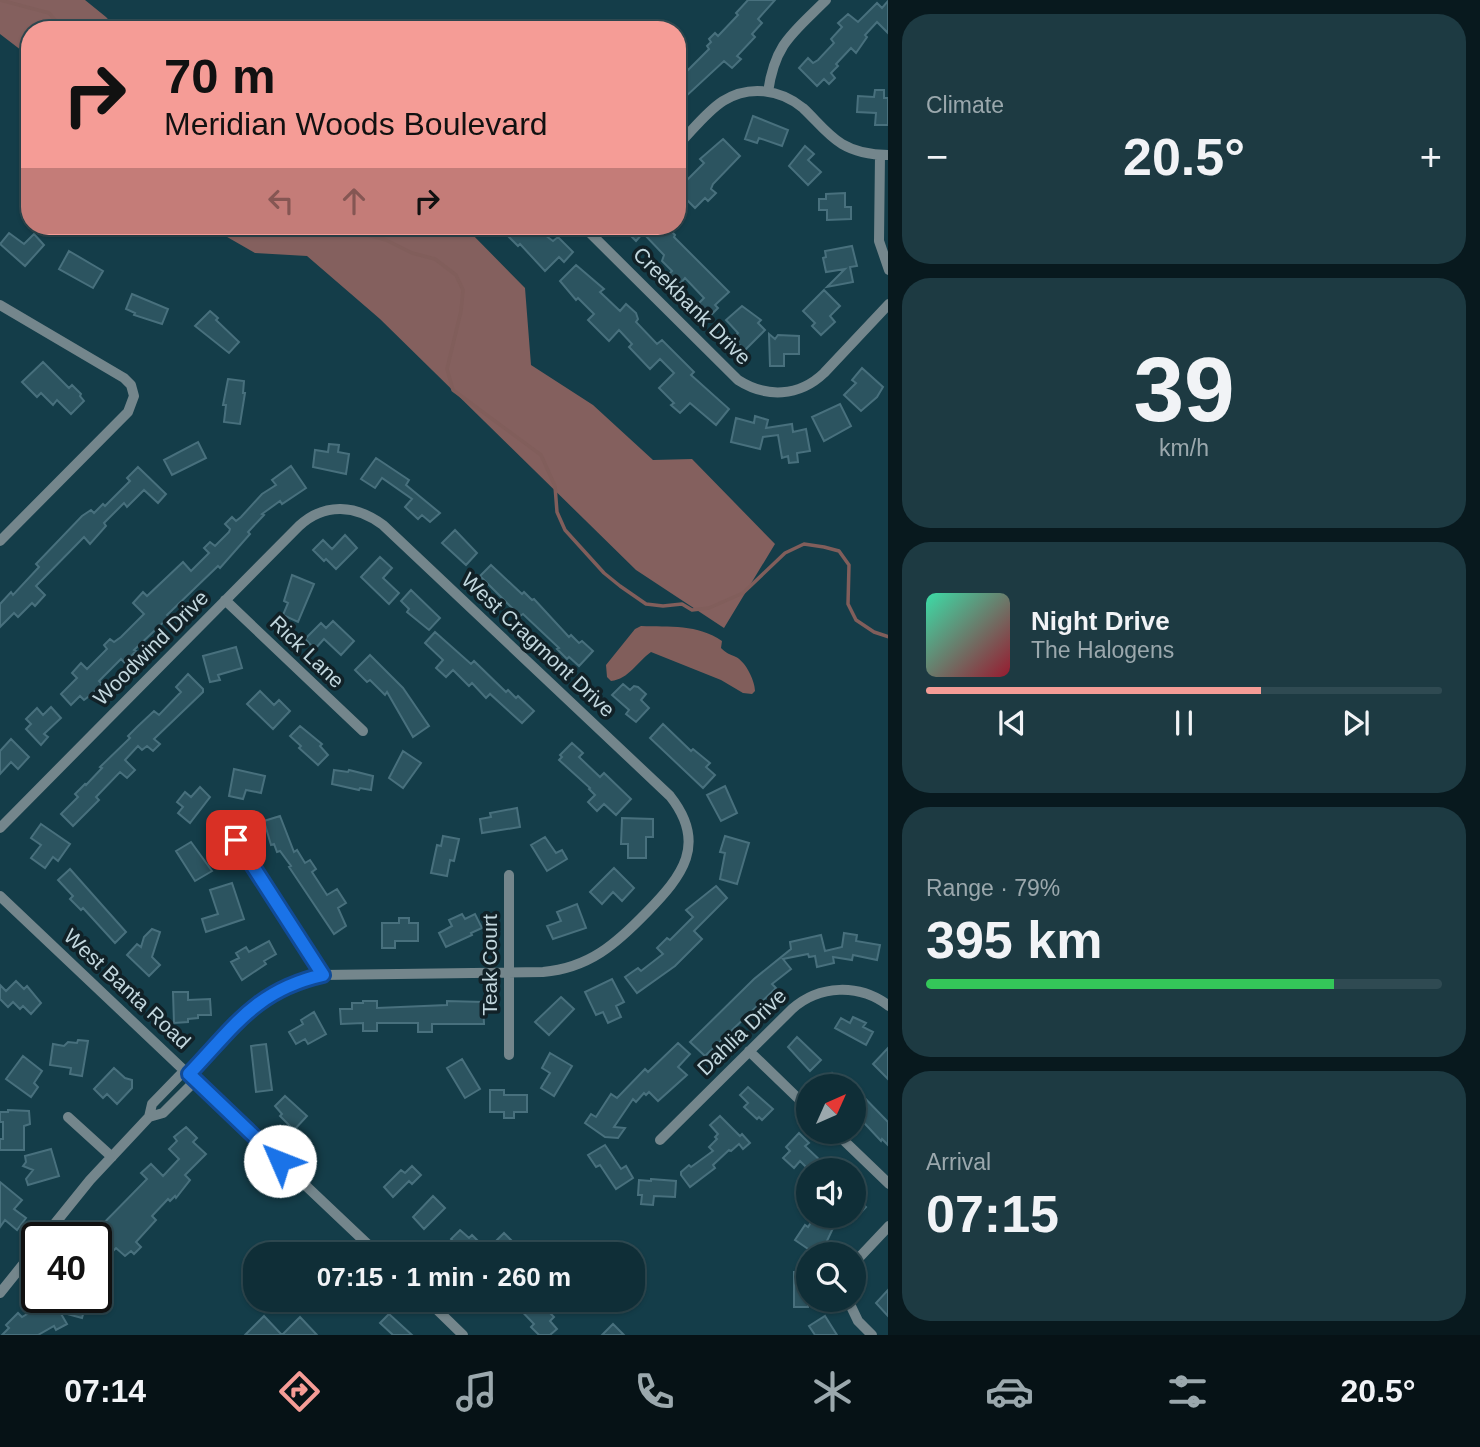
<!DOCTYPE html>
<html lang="en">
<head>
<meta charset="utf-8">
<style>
	:root { --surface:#0f2e37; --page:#1d3a42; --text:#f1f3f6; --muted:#9ba8ad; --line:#2f4a52; --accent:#f59c96 }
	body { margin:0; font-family:Arial,sans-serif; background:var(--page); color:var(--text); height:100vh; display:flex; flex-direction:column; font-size:26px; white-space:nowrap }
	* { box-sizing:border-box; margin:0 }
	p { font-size:23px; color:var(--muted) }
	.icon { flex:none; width:38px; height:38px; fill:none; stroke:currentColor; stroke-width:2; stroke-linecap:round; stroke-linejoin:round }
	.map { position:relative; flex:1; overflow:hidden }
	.side { display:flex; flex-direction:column; gap:14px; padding:14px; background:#08191e; width:592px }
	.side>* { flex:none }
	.guide { position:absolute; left:21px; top:21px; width:665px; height:214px; border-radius:28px; box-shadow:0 2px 5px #0004,0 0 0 2px var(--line); background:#f59c96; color:#111; overflow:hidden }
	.needle { width:46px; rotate:45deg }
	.controls { position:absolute; left:796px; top:1074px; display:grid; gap:14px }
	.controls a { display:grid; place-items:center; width:70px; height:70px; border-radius:50%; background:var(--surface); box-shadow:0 2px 5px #0004,0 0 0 2px var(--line); font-size:35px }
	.speed { position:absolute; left:21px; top:1222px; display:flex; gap:14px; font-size:35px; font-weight:700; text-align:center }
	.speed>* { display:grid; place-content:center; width:91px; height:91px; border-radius:50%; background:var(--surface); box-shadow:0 2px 5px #0004,0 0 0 2px var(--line); line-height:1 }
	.speed .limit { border:4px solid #111; border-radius:10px; background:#fff; color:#111 }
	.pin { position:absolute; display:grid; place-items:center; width:60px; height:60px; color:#fff; margin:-30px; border-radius:14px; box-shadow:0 4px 10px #0006 }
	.me { position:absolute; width:77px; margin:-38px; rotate:314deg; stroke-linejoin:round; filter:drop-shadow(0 0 5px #0008) }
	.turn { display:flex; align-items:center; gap:24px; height:147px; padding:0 28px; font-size:32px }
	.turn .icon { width:91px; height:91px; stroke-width:2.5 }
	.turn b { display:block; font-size:49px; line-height:60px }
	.lanes { display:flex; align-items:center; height:66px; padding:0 28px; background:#0003; justify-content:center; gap:35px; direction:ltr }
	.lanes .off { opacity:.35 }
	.big { font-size:52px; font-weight:700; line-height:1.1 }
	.side .widget { flex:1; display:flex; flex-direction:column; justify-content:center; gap:10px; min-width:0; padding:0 24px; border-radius:28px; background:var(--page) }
	.side .dial { align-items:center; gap:0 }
	.dial b { font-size:91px; line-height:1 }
	.song { display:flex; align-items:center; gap:21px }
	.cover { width:84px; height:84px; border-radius:10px; background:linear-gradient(135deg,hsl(160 70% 55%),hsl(350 70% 35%)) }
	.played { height:7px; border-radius:4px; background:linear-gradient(90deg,var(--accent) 65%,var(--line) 65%) }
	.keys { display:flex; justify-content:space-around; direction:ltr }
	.heat { display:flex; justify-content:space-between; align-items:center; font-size:38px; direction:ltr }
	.charge { height:10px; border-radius:5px; background:linear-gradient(90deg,#34c759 79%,var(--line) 0) }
	.trip { position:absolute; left:243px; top:1242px; width:402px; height:70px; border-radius:28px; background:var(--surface); box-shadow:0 2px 5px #0004,0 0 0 2px var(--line); font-weight:700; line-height:70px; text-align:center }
	.tab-bar { display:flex; height:112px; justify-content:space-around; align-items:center; background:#061216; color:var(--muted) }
	.tab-bar .icon { width:49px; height:49px }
	.tab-bar .on { color:var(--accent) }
	.tab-bar b { font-size:32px; color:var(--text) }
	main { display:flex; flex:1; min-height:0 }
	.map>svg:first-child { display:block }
	.forest { fill:#84605e }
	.water { fill:#815e5b }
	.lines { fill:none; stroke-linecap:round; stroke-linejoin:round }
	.stream { stroke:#815e5b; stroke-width:3.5 }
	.building { fill:#2c5460; stroke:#48707d; stroke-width:2 }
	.minor { stroke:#74868c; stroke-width:10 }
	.route-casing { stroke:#114b97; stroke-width:18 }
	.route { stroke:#1a73e8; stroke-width:12 }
	.labels { text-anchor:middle; stroke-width:7; stroke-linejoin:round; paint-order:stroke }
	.street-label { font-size:21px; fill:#c2d7de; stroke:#112127 }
</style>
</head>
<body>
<main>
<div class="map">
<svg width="889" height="1335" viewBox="0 0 889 1335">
	<rect width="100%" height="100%" fill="#143d49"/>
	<path class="forest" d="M0,0h85l21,17 12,13h-88v27l-30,-23z
		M208,226h254l6,4 57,58 6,77 62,40 60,55 39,-1 83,85 -51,84 -88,-58 -256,-251 -73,-63 -52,-3z"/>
	<path class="water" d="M641,626c28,1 57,-2 81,15l-1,7c6,6 9,6 15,9 10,5 19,24 19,34l-3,3 -9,-1 -22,-13 -70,-28c-14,10 -22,27 -40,29l-4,-4 -1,-12 29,-36z"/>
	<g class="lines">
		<path class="stream" d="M0,0l49,13 15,17
			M305,226l52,6 29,8 26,13 23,6 21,16 7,15 -2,21 -14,58 6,21 88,65 14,31 2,26 8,18 39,43 16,13 26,18 17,2 19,-2 10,6 17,-2 34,-15 42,-40 19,-9 20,3 15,4 10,14 -1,39 8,16 18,12 15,5"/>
	</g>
	<path class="building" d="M748,0h27l-17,19 4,4 -10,11 3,3 -18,19 4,3 -9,9 -8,-7 -41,38 -6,-5v-34l11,10 21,-21 -2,-3 4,-4 -2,-3 6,-6 3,3 20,-21 -2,-2z
		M888,1v32l-11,-11 -12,13 2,2 -11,16 -5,-5 -15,16 2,2 -7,7 4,5 -6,6 -5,-5 -7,7 -18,-18 9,-10 5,5 5,-3 16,-17 -3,-4 11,-12 -4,-4 10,-9 10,8 19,-19 5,5z
		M875,90h9v8h4v27h-13l1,-12 -19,-1 1,-16 16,1z
		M753,116l35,14 -6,16 -23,-8 -2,5 -12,-4z
		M723,139l17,17 -27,28 -2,5 5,4 -8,8 -3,-3 -10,10 -18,-18v-8l6,-6 4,4 17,-17 -4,-4z
		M805,146l9,8 -6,6 13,12 -13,13 -19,-19z
		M845,193v14h6v12l-24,1v-10h-8v-11h7v-5z
		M498,226h35l20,15 5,-4 15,15 -9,10 -5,-5 -14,14 -25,-27 -2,2z
		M633,226h33l9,9 -1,2 55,55 -14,13 3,3 -8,8 -12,-12 6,-6 -19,-20 -5,6 -11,-10 3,-3 -10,-10 2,-6 -21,-22 -7,8 -9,-9z
		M9,233l15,11 10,-10 10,11 -19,21 -25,-22z
		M852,246l5,20 -7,1 3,15 -26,5 18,-18 -19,3 -3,-14 3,-1 -1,-6z
		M69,251l34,20 -10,17 -34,-19z
		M576,265l28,24 -4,3 20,19 6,-7 10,9 2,6 -2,3 21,22 5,-4 32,32 -3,3 38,34 -13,16 -26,-22 -10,10 -9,-8 3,-2 -15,-15 15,-15 -14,-14 -10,10 -21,-22 3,-3 -13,-14 -10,11 -21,-21 6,-6 -16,-16 -2,2 -16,-19z
		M824,290l16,16 -10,10 5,6 -14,13 -9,-9 3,-3 -12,-12z
		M132,294l36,15 -6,15 -28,-9 1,-2 -9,-4z
		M742,306l19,14 -3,3 7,7 -20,20 -12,-11 5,-6 -12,-13z
		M210,311l8,7 -2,2 23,22 -10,11 -34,-27z
		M769,334l6,5 3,-4 21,1v18h-15v12h-14z
		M43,362l26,26 3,-3 9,9 -1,2 4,5 -13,13 -14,-14 -4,5 -12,-12 -4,4 -15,-15z
		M862,368l21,19 -6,10 -16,14 -17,-16 12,-12 -4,-3z
		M228,379l16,2 -1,12h2l-5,31 -16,-2 2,-17h-3z
		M840,404l11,22 -27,15 -12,-24z
		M755,416l13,4 -2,8 26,-4 1,8 13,-3 4,22 -13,2 1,9 -9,1 -1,-7 -6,2 -4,-23 -15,2 -3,12 -29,-7 5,-24 18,5z
		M198,442l8,16 -34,17 -8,-15z
		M329,444l10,1 -1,7 11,2 -3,20 -33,-7 2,-17 13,2z
		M376,458l33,22 -3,5 34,28 -10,9 -8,-7 -4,4 -13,-12 7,-8 -30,-21 -7,10 -14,-9z
		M291,466l15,22 -24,16 -2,-3 -18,13 2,1 -16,17 2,2 -30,34 -2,-2 -51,49 2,2 -35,33 2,1 -11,12 -4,-4 -22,22 3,3 -10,10 -8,6 -4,-4 -9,9 -10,-11 16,-16 -5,-5 9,-10 6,6 20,-20 -3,-4 6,-6 4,3 7,-5 23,-23 -11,-11 10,-11 4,4 36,-34 8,9 18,-18 -5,-5 6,-6 5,4 14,-14 1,-3 -5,-5 7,-7 4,4 5,-4 21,-23 14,-9 -4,-5z
		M138,467l28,27 -8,9 -14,-13 -17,17 -3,-4 -20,20 2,3 -16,18 -6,-7 -48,49 9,9 -10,11 -3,-3 -14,14 -4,-4 -14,14v-23l11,-12 2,3 26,-28 -3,-3 46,-48 9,-6 3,3 9,-9 2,2 25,-25 -3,-3z
		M455,530l22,23 -11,12 -24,-22z
		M345,535l12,13 -21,21 -10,-10 -2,2 -11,-11 10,-10 9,9z
		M380,557l12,11 -9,10 16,15 -10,11 -28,-27z
		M491,565l31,29 2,-2 8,8 2,-1 35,38 2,-2 8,8 3,-2 11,10 -14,15 -10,-9 -2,2 -10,-10 2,-1 -36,-34 -3,2 -40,-40z
		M292,575l22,9 -16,38 -15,-7 5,-12 -4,-2z
		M411,590l29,28 -11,12 -22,-18 2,-3 -8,-8z
		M333,621l21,20 -13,14 -17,-16 -9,10 -10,-10 16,-16 5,5z
		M435,632l36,32 3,-3 32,31 2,-2 8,8 2,-2 16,15 -12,12 -32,-29 -4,4 -14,-15 -3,3 -16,-16 -7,7 -10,-9 7,-8 -18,-17z
		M236,647l6,21 -24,7 2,5 -10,2 -7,-26z
		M370,655l33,33 26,38 -16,11 -26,-45 -2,3 -15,-15 -3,2 -12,-12z
		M188,674l15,15v3l-49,47 6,5 -7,7 -6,-5 -5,4 -4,-4 -13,14 10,10 -8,8 -7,-6 -24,25 3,3 -26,26 -12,-12 17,-17 -3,-3 10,-10 1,1 16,-17 -2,-1 30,-29 -2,-2 9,-9 17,-16 5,4 22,-23 -5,-5z
		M623,684l7,6 4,-4 4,1 8,7 -5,6 8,8 -13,14 -10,-8 3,-4 -17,-15z
		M260,691l14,14 5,-5 11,11 -17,18 -26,-25z
		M51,707l10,11 -17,16 4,3 -7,8 -15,-16 5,-5 -5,-5 11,-11 6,7z
		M663,724l28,27 2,-2 17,14 -4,4 9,8 -12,13 -53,-50z
		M300,726l22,18 -2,2 8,9 -10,10 -19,-17 2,-2 -11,-10z
		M11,739l18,18 -11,12 -7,-7 -11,12v-23z
		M572,743l11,10 -4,4 21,20 4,-4 27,26 -15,16 -12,-11 -7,7 -9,-9 7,-7 -6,-6 1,-1 -31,-28 3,-3 -2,-2z
		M403,751l18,12 -18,25 -14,-10z
		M234,769l31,7 -4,17 -15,-3 -3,9 -14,-3z
		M334,770l14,2 1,-2 24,6 -2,14 -11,-2 -1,2 -27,-6z
		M725,786l12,27 -16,8 -14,-26z
		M200,787l10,10 -20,26 -12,-10 5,-6 -6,-5 8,-10 6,5z
		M517,808l3,19 -38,6 -2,-14 11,-2 -1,-4z
		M280,816l14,36 3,-2 8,13 5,-3 6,9 -4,3 15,23 10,-6 9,14 -8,5 8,18 -12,8 -45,-67 2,-1 -11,-15 -3,1 -3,-8 -3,1 -7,-24z
		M622,818l31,1v18h-7v21h-18v-14h-7z
		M41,824l29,20 -12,17 -5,-4 -8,11 -14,-10 10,-13 -10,-7z
		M443,836l16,3 -5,22 -4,-1 -3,16 -16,-3 6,-28 4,1z
		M725,836l24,7 -12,41 -17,-5 5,-26 -5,-1z
		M545,837l11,16 6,-3 5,9 -20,12 -16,-26z
		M191,842l21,29 -17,10 -19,-30z
		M614,868l20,20 -12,13 -9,-9 -11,12 -12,-12z
		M70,869l56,63 -11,11 -32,-35 -2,2 -11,-11 3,-3 -15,-16z
		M232,883l12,36 -38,13 -4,-13 16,-5 -8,-24z
		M716,886l11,12 -33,33 8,8 -27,27 -38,27 -12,-16 13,-9 3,3 22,-17 -6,-6 10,-10 3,2 23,-23 -7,-7z
		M577,904l9,24 -33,11 -6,-13 14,-5 -4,-9z
		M462,914l3,5 10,-5 7,14 -11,5 1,2 -26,12 -7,-14 13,-7 -3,-6z
		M399,918h10v5h9v18h-23v7h-13v-25h17z
		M152,929l8,3 -8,25 8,8 -11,11 -22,-21 10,-11 4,3 3,-10z
		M844,933l13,2 -1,6 24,4 -3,15 -24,-5 -1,5 -19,-3 1,6 -17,4 -2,-11 -6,1 -1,-3 -25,5 8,10 -19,15 4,4 -71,68 -15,-14 64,-63 37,-30 -1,-7 31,-7 4,16 17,-4z
		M269,941l7,13 -12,7 2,3 -24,16 -11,-18 8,-4 -3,-5 10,-6 3,5z
		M612,979l12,23 -8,4 5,11 -13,6 -5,-11 -7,3 -11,-23z
		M16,981l8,8 3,-3 14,17 -10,11 -8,-8 -3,3 -7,-7 -5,5 -8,-8v-14l6,6z
		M173,992h15v8l22,-1 1,16h-13v3l-10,1v3l-14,1z
		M561,997l13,12 -25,26 -14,-13z
		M363,1001h14v7l70,-3v-4l36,1 1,22h-52v8h-14v-9h-41v8h-14v-8l-22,1 -1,-15h12v-6h11z
		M314,1012l12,22 -18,10 -3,-5 -9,5 -7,-12 14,-8 -2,-4z
		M853,1017l13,6 -3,4 10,5 -7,13 -31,-17 6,-10 9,5z
		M797,1037l24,23 -11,11 -22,-24z
		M78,1040l10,1 -6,35 -12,-2 1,-6 -21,-3 3,-21 11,2 4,-4 9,1z
		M678,1043l12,11 -12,13 9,8 -29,26 -9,-9 -3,3 -2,-2 -8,9 -3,-3 -19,28 11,1 -7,10 -13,-1 -20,-14 6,-9 5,3 15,-23 6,4 28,-29 3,3z
		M266,1044l6,46 -16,2 -5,-46z
		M888,1048v31l-15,-15z
		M550,1053l22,13 -18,30 -13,-8 9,-15 -8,-5z
		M23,1056l19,15 -8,12 4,4 -7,10 -25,-18z
		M462,1059l18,30 -15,9 -18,-30z
		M114,1068l11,10 7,2v8l-15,16 -10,-10 -4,4 -9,-9z
		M832,1073l13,14h-26z
		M748,1087l25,22 -11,11 -3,-3 -2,2 -13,-12 4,-4 -8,-8z
		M854,1087l34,35v23l-6,-6 -1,2 -27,-29z
		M490,1090h14v5h23v17h-13v6h-10v-6h-14z
		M285,1096l22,20 -13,14 -14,-14 2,-2 -7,-8z
		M8,1110l21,1 1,13 -6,2v24h-24v-11h3v-17h-3v-10h8z
		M720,1116l20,20 2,-2 8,9 -7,6 -4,-5 -8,7 -2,-1 -16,15 2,3 -25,19 -9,-12v-3l8,-7 2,2 22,-16 -4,-4 8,-8 -2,-2 3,-3 -8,-9z
		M186,1127l11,11 -4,4 13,12 -21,21 5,5 -14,18 -1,-2 -5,5 -2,-2 -16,17 4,4 -20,22 5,5 -7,7 -3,-3 -6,5 -9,-8 -20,20v-31h-6l57,-58 -6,-6 10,-9 12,12 16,-17 -10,-10 8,-8 -3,-4z
		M799,1133l10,10 -4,3 18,17 -7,8h-6l-10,-10 -6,7 -11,-10 7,-7 -4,-4z
		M605,1145l16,24 5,-3 7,12 -17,11 -16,-24 -4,2 -8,-12z
		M51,1149l8,27 -31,9 -2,-6 7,-9 -10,-4 3,-4 -1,-6z
		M412,1166l9,9 -9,9 -3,-3 -16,16 -9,-10 17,-17 4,3z
		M651,1179l25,2 -1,16 -21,-1 -1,9 -12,-1 1,-9h-4l1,-15 12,1z
		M0,1182l22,18 -8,9 12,9 -9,12 -12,-10 -5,7z
		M433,1196l12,12 -21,21 -11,-12z
		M854,1196l12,11 -12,13z
		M815,1216h5l14,10 -8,17 7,5 -5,7h-11l-22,-15 10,-15 3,2z
		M460,1230l9,8 3,-3 15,15 17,-17 7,7 -16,15h-29l-15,-16z
		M794,1272h14v35h-14z
		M888,1290v26l-12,-13z
		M49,1297h29l4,6 4,1 -4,14 -22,-6 7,12 -11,6 -2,-4 -16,9h-36l7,-7 -3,-3 12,-12 4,4 24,-14 -2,-3z
		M511,1300h32l8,8 -3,3 6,6 -4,4 7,8 -7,6h-11l-8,-8 3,-3z
		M389,1314l23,21h-19l-13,-12z
		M264,1316l18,19 18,-18 17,18h-72z
		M825,1316l12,19h-22l-6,-9z
		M613,1324l11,11h-22z"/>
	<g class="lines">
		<path class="minor" d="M768,92c7,-49 25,-59 58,-92
			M677,146c15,-15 29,-34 46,-45 26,-16 57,-12 80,7 13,12 24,27 39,36 15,9 30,11 47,11
			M880,155l-1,86 10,29
			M583,226l155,154c28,18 61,17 86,-7l65,-69
			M0,305l124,73 7,7 3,11 -6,16 -128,129
			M225,600l138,131
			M0,828l299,-302c26,-24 57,-21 84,-1l287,271c38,48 12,80 -23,116 -31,32 -58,56 -104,60l-220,3c-64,14 -91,53 -134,99
			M236,840l87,135
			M509,875v180
			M0,896l379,359
			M749,1051l59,57
			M68,1117l44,40
			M149,1117l14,-4 32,-32
			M835,1132l54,52
			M660,1140l132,-131c27,-24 67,-26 97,-3
			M44,1237l46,-57 59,-63 3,-13 33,-34
			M854,1263l35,-37
			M0,1293l37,-46
			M427,1300l36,35
			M848,1300l10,21 14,14"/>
	</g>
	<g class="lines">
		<g class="route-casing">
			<path id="route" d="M236,840l87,135c-67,15 -89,52 -134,99l91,87"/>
		</g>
		<use href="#route" class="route"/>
	</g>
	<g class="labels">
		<g class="street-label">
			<text transform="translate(692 306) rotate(45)" y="7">Creekbank Drive</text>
			<text transform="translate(538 645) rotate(43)" y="7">West Cragmont Drive</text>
			<text transform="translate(151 648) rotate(-45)" y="7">Woodwind Drive</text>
			<text transform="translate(307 652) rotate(44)" y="7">Rick Lane</text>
			<text transform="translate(490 965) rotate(-90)" y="7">Teak Court</text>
			<text transform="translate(127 989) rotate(43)" y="7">West Banta Road</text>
			<text transform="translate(742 1032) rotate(-44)" y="7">Dahlia Drive</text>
		</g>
	</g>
</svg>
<div class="controls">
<a><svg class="needle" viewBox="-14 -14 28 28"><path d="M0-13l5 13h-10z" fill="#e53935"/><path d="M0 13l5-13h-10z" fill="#9ba8ad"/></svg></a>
<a><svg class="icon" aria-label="sound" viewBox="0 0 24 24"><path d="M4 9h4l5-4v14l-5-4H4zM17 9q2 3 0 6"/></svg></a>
<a><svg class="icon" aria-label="search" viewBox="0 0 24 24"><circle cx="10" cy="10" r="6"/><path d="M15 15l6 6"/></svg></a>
</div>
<div class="speed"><div class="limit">40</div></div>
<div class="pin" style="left:236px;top:840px;background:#d93025"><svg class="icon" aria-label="arrive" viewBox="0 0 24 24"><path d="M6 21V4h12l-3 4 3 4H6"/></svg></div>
<svg class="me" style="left:280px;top:1161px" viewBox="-20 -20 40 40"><circle r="19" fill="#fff"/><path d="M0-13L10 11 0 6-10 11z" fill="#1a73e8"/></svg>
<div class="trip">07:15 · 1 min · 260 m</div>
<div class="guide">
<div class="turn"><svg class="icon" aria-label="right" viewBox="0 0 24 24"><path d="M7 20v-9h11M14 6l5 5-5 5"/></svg><div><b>70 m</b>Meridian Woods Boulevard</div></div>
<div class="lanes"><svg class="icon off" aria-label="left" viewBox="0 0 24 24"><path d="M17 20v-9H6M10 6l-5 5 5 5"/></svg><svg class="icon off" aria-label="ahead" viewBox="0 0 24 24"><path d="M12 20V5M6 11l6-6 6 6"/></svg><svg class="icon" aria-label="right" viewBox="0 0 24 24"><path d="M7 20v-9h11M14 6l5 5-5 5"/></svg></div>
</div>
</div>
<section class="side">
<div class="widget"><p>Climate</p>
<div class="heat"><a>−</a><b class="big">20.5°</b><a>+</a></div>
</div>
<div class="widget dial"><b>39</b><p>km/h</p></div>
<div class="widget">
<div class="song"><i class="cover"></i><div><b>Night Drive</b><p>The Halogens</p></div></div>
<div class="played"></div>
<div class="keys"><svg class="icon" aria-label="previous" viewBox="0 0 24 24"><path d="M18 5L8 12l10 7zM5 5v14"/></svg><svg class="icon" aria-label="pause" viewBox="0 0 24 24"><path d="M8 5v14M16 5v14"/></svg><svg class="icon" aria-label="next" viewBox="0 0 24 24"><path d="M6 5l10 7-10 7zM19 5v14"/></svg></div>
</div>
<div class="widget"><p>Range · 79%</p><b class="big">395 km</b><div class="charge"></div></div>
<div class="widget"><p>Arrival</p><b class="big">07:15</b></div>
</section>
</main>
<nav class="tab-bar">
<b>07:14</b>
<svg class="icon on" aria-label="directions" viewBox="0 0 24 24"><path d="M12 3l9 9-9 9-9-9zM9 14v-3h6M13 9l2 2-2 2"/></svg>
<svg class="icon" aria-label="music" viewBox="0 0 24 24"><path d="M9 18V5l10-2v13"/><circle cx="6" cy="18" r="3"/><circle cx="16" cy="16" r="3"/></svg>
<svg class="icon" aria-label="phone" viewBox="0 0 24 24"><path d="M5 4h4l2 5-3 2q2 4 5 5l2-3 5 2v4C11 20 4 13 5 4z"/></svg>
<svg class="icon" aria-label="climate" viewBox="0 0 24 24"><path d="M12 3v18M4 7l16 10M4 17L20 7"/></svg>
<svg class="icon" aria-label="car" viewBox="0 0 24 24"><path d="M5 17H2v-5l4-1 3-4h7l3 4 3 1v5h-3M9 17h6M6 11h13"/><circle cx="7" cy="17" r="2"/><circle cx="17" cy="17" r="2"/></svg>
<svg class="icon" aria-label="filters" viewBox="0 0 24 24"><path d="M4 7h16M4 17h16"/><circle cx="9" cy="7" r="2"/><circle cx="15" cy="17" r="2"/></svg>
<b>20.5°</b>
</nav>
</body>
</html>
